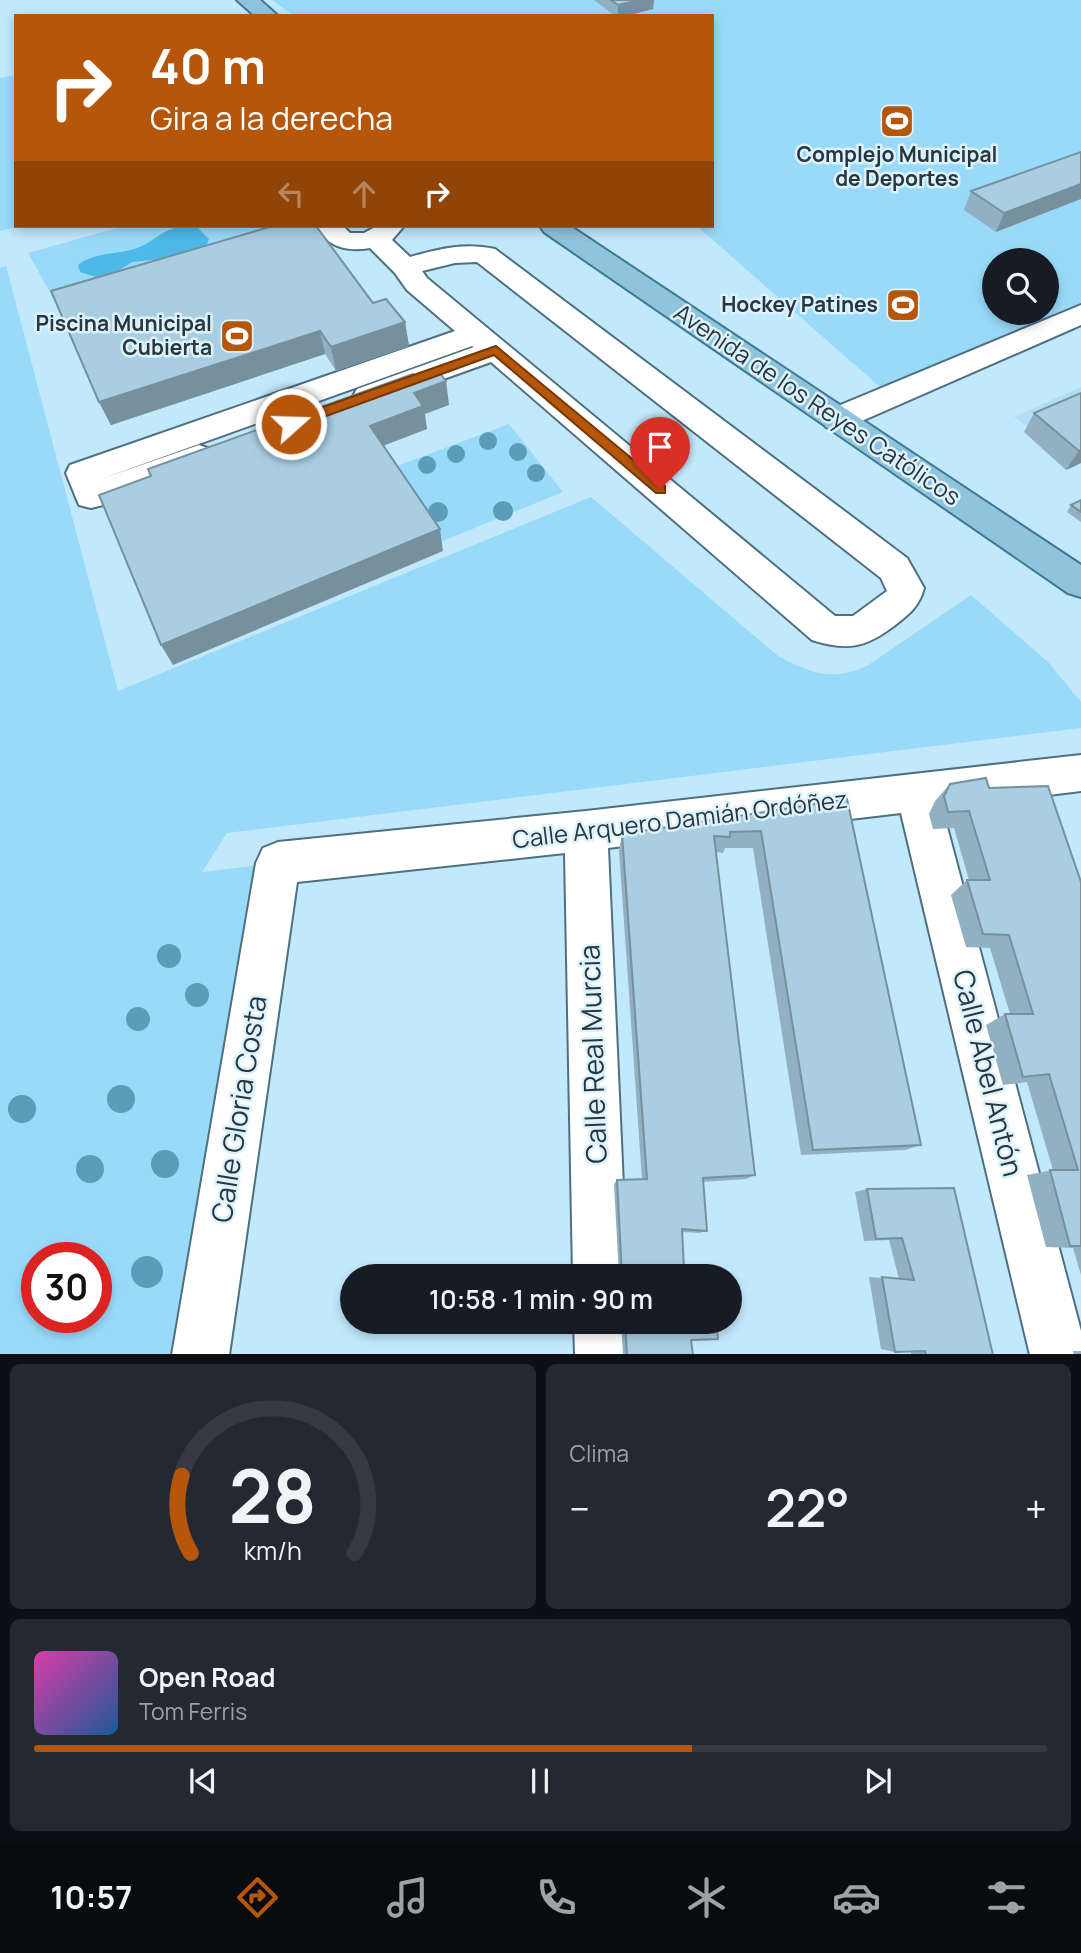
<!DOCTYPE html>
<html lang="es">
<head>
<meta charset="utf-8">
<style>
	:root { --surface:#171b24; --page:#242831; --text:#f1f3f6; --muted:#9ea1a6; --line:#363941; --accent:#b5560a }
	body { margin:0; font-family:Manrope,sans-serif; background:var(--page); color:var(--text); height:100vh; display:flex; flex-direction:column; font-size:26px; white-space:nowrap }
	* { box-sizing:border-box; margin:0 }
	p { font-size:23px; color:var(--muted) }
	.icon { flex:none; width:38px; height:38px; fill:none; stroke:currentColor; stroke-width:2; stroke-linecap:round; stroke-linejoin:round }
	.map { position:relative; height:1354px; overflow:hidden }
	.side { display:flex; flex-direction:column; gap:10px; padding:10px; background:#0d0f14; flex:1 }
	.side>* { flex:none }
	.top-card { position:absolute; left:14px; top:14px; width:700px; height:214px; border-radius:0px; box-shadow:0 4px 10px #0003; background:#b5560a; color:#fff; overflow:hidden }
	.fabs { position:absolute; left:982px; top:248px; display:grid; gap:14px }
	.fabs a { display:grid; place-items:center; width:77px; height:77px; border-radius:50%; background:var(--surface); box-shadow:0 4px 10px #0003; font-size:35px }
	.speed { position:absolute; left:21px; top:1242px; display:flex; gap:14px; font-size:35px; font-weight:700; text-align:center }
	.speed>* { display:grid; place-content:center; width:91px; height:91px; border-radius:50%; background:var(--surface); box-shadow:0 4px 10px #0003; line-height:1 }
	.speed .limit { border:10px solid #d22; background:#fff; color:#111 }
	.pin { position:absolute; display:grid; place-items:center; width:60px; height:60px; color:#fff; margin:-72px -30px; border-radius:50% 50% 50% 0; rotate:-45deg; box-shadow:0 0 7px #0007 }
	.pin .icon { rotate:45deg }
	.me { position:absolute; width:77px; margin:-38px; rotate:70deg; stroke-linejoin:round; filter:drop-shadow(0 0 5px #0008) }
	.turn { display:flex; align-items:center; gap:24px; height:147px; padding:0 21px; font-size:32px }
	.turn .icon { width:91px; height:91px; stroke-width:2.5 }
	.turn b { display:block; font-size:49px; line-height:60px }
	.lanes { display:flex; align-items:center; height:66px; padding:0 21px; background:#0003; justify-content:center; gap:35px; direction:ltr }
	.lanes .off { opacity:.35 }
	.big { font-size:52px; font-weight:600; line-height:1.1 }
	.side .widget { flex:1; display:flex; flex-direction:column; justify-content:center; gap:10px; min-width:0; padding:0 24px; border-radius:10px; background:var(--page) }
	.side .dial { align-items:center; gap:0 }
	.dial svg { height:182px; overflow:visible; fill:none; stroke:var(--line); stroke-width:7; stroke-linecap:round; text-anchor:middle }
	.dial text { fill:var(--text); stroke:none }
	.song { display:flex; align-items:center; gap:21px }
	.cover { width:84px; height:84px; border-radius:10px; background:linear-gradient(135deg,hsl(320 70% 55%),hsl(210 70% 35%)) }
	.played { height:7px; border-radius:4px; background:linear-gradient(90deg,var(--accent) 65%,var(--line) 65%) }
	.keys { display:flex; justify-content:space-around; direction:ltr }
	.heat { display:flex; justify-content:space-between; align-items:center; font-size:38px; direction:ltr }
	.side .tiles { flex:1; display:grid; gap:10px; grid-template-columns:1fr 1fr }
	.widget:last-child { grid-column:span 2 }
	.trip { position:absolute; left:340px; top:1264px; width:402px; height:70px; border-radius:35px; background:var(--surface); box-shadow:0 4px 10px #0003; font-weight:600; line-height:70px; text-align:center }
	.dock { display:flex; height:112px; justify-content:space-around; align-items:center; background:#090b0e; color:var(--muted) }
	.dock .icon { width:49px; height:49px }
	.dock .selected { color:var(--accent) }
	.dock b { font-size:32px; color:var(--text) }
	.map>svg:first-child { display:block }
	.built { fill:#b1def6 }
	.green { fill:#99dafa; fill-rule:evenodd }
	.water { fill:#4cb9e8 }
	.lines { fill:none; stroke-linecap:round; stroke-linejoin:round }
	.street-casing { stroke:#4e7081; stroke-width:4 }
	.primary-casing { stroke:#3c7996; stroke-width:4 }
	.street { fill:#fff; fill-rule:evenodd }
	.primary { fill:#90c4dc; fill-rule:evenodd }
	.tree { fill:#5b9db7 }
	.wall { fill:#91b1c2 }
	.shaded-wall { fill:#76909e }
	.building { fill:#a9cee1; stroke:#76909e; stroke-width:2 }
	.route { fill:#b5560a; stroke:#763806; stroke-width:2 }
	.labels { text-anchor:middle; stroke-width:5; stroke-linejoin:round; paint-order:stroke }
	.far-poi-label { font-size:21px; font-weight:bold; fill:#28363e; stroke:#dcf3fe; text-anchor:end }
	.street-label { font-size:24px; fill:#28363e; stroke:#dcf3fe }
	.near-street-label { font-size:28px; fill:#28363e; stroke:#dcf3fe }
</style>
</head>
<body>
<div class="map">
<svg width="1081" height="1355" viewBox="0 0 1081 1355">
	<rect width="100%" height="100%" fill="#c2e8fb"/>
	<path class="built" d="M1081,387v76l-67,-46z"/>
	<path class="green" d="M272,0h809v314l-192,81 -192,-169h15v-210h-418zM994,261h52v52h-52z
		M16,75v151h5l-21,5v-153z
		M124,226h179l-240,89 -35,-62z
		M6,266l112,425 473,-194 187,159c33,17 53,26 89,10l104,-71 77,67 33,40v26l-854,105 -25,39 76,-9 -78,491 -200,1v-1087zM37,1258h59v60h-59z
		M509,424l54,68 -125,51 -49,-74z"/>
	<path class="water" d="M187,226l11,2 11,11 -3,8 -45,12 -29,3 -22,14 -11,2 -19,-6 -2,-7c20,-15 42,-9 64,-19 18,-9 22,-18 45,-20z"/>
	<g class="lines">
		<g class="street-casing">
			<path id="street" d="M317,226h26l7,7h14l13,-7h27l-12,14 18,17c28,-8 55,-15 85,-8l412,309 17,30c-5,19 -15,26 -30,38 -29,22 -47,25 -82,14l-321,-278 -123,44 -11,-3 -4,-7 4,-7 117,-42 -2,-1 -371,133 98,-34 11,4 5,8 -5,8 -107,40 -12,3 -12,-3 -13,-32 4,-8 385,-134 -48,-41 -12,-17 -25,-25c-23,4 -43,-1 -53,-22zM477,262l404,316 6,13 -34,25h-18l-408,-338 -5,-7 33,-8z
				M1081,305v20l-233,102 -11,3 -11,-3 -5,-8 5,-8z
				M1081,755v36l-139,17 139,523v24h-51l-129,-542 -293,35 19,428h-54l-8,-423 -268,29 -68,473h-57l84,-492 7,-15 15,-6 308,-31z
				M574,1321h56l1,34h-56z"/>
		</g>
		<g class="primary-casing">
			<path id="primary" d="M237,0h23l18,16h-23z
				M540,226h30l511,339v32l-13,-4 -524,-361z"/>
		</g>
		<use href="#street" class="street"/>
		<use href="#primary" class="primary"/>
	</g>
	<g class="tree">
		<circle cx="488" cy="441" r="9"/>
		<circle cx="518" cy="452" r="9"/>
		<circle cx="456" cy="454" r="9"/>
		<circle cx="427" cy="465" r="9"/>
		<circle cx="536" cy="473" r="9"/>
		<circle cx="503" cy="511" r="10"/>
		<circle cx="438" cy="512" r="10"/>
		<circle cx="169" cy="956" r="12"/>
		<circle cx="197" cy="995" r="12"/>
		<circle cx="138" cy="1019" r="12"/>
		<circle cx="121" cy="1099" r="14"/>
		<circle cx="22" cy="1109" r="14"/>
		<circle cx="165" cy="1164" r="14"/>
		<circle cx="90" cy="1169" r="14"/>
		<circle cx="147" cy="1272" r="16"/>
	</g>
	<path class="wall" d="M594,0h60l-1,9 -27,7h-11z
		M1081,152l-85,80 -32,-22 7,-19z
		M267,226h49l57,77 32,19 4,24 -73,25 -11,-17 -214,71 -12,-23 169,-175z
		M1081,393v70l-15,7 -42,-38 10,-19z
		M1081,500v22l-14,-10 4,-7z
		M950,784l39,4 92,94v393l-8,-27 -27,-1 -19,-72 26,-5 -26,-88 -24,3 -17,-60 19,-11h5l-20,-66 -24,-1 -15,-52 16,-15h2l-15,-52 -21,1 -4,-15 6,-13z
		M847,799l74,346 -16,5 -104,5 -48,-307h-28l-2,5 -7,-1 39,323 -9,4 -43,3 4,49 -8,2 -17,-1 2,38 27,6h-92l-5,-92 3,-4 25,-1 -23,-328 3,-17z
		M867,1189l126,166h-82v-3h-16l-14,-3 -12,-72 30,2 -10,-39 -25,1 -9,-49z
		M621,1321h95l-25,19 2,15h-70z
		M1073,1351h8v4h-7z"/>
	<path class="shaded-wall" d="M640,0h14l-1,9 -27,7h-8v-11z
		M1081,184v15l-85,33 8,-19z
		M405,322l4,24 -73,25 -5,-24z
		M320,331l5,23 -214,71 -12,-23z
		M446,381l3,24 -24,9 2,15 -52,20 -5,-23 44,-33z
		M1081,450v13l-15,7 13,-19z
		M440,529l3,22 -270,114 -12,-20z"/>
	<path class="building" d="M611,0h29l-22,5z
		M1081,152v32l-77,29 -33,-22z
		M273,226h43l57,77 13,-4 19,23 -74,25 -11,-16 -221,71 -48,-111z
		M439,372l7,9 -32,12 9,13 -53,20 70,103 -279,116 -62,-150 52,-19 -3,-7 265,-95 4,5z
		M1081,393v57l-2,1 -45,-38z
		M1081,500v12l-10,-7z
		M986,778l3,10 59,-2 33,96v364h-11l-20,-76h28l-29,-96 -26,3 -18,-63h28l-24,-79 -26,-1 -16,-54h23l-21,-69 -21,1 -4,-16 6,-12z
		M847,799l74,346 -108,5 -52,-319 -31,1v5l-16,-1 41,339 -52,3 4,53 -25,-2 2,41 27,-1v7h-89l-5,-96 30,-1 -25,-345z
		M954,1188l39,167h-67l-1,-4 -30,1 -13,-75 32,3 -12,-42 -26,1 -9,-50z
		M625,1321h91l2,18 -27,1 2,15h-66z"/>
	<path class="route" d="M496,346l169,140v7h-9l-162,-138 -198,72 -5,1 -7,-4 2,-4z"/>
	<defs>
		<g id="stadium-square" transform="scale(1.75)"><rect x="-9" y="-9" width="18" height="18" rx="4" fill="#b5560a" stroke="#dcf3fe"/><path d="M0-5a6.5 5 0 1 0 0 10a6.5 5 0 1 0 0-10ZM-3.5-1.8h7v3.6h-7Z" fill="#fff"/></g>
	</defs>
	<g fill-rule="evenodd">
		<use href="#stadium-square" x="897" y="121"/>
		<use href="#stadium-square" x="903" y="305"/>
		<use href="#stadium-square" x="237" y="336"/>
	</g>
	<g class="labels">
		<g class="far-poi-label">
			<text x="897" y="162" text-anchor="middle">Complejo Municipal<tspan x="897" dy="24">de Deportes</tspan></text>
			<text x="878" y="312">Hockey Patines</text>
			<text x="212" y="331">Piscina Municipal<tspan x="212" dy="24">Cubierta</tspan></text>
		</g>
		<g class="street-label">
			<text transform="translate(817 405) rotate(34)" y="8">Avenida de los Reyes Católicos</text>
			<text transform="translate(680 820) rotate(-7)" y="8">Calle Arquero Damián Ordóñez</text>
		</g>
		<g class="near-street-label">
			<text transform="translate(593 1054) rotate(-92)" y="10">Calle Real Murcia</text>
			<text transform="translate(988 1073) rotate(76)" y="10">Calle Abel Antón</text>
			<text transform="translate(239 1109) rotate(-81)" y="10">Calle Gloria Costa</text>
		</g>
	</g>
</svg>
<div class="fabs">
<a><svg class="icon" aria-label="search" viewBox="0 0 24 24"><circle cx="10" cy="10" r="6"/><path d="M15 15l6 6"/></svg></a>
</div>
<div class="speed"><div class="limit">30</div></div>
<div class="pin" style="left:660px;top:489px;background:#d93025"><svg class="icon" aria-label="arrive" viewBox="0 0 24 24"><path d="M6 21V4h12l-3 4 3 4H6"/></svg></div>
<svg class="me" style="left:291px;top:424px" viewBox="-20 -20 40 40"><circle r="17" fill="#b5560a" stroke="#fff" stroke-width="3"/><path d="M0-11L8 9 0 5-8 9z" fill="#fff"/></svg>
<div class="trip">10:58 · 1 min · 90 m</div>
<div class="top-card">
<div class="turn"><svg class="icon" aria-label="right" viewBox="0 0 24 24"><path d="M7 20v-9h11M14 6l5 5-5 5"/></svg><div><b>40 m</b>Gira a la derecha</div></div>
<div class="lanes"><svg class="icon off" aria-label="left" viewBox="0 0 24 24"><path d="M17 20v-9H6M10 6l-5 5 5 5"/></svg><svg class="icon off" aria-label="ahead" viewBox="0 0 24 24"><path d="M12 20V5M6 11l6-6 6 6"/></svg><svg class="icon" aria-label="right" viewBox="0 0 24 24"><path d="M7 20v-9h11M14 6l5 5-5 5"/></svg></div>
</div>
</div>
<section class="side">
<div class="tiles">
<div class="widget dial"><svg viewBox="0 0 100 80">
<path d="M14 69A42 42 0 1 1 86 69"/>
<path d="M14 69A42 42 0 0 1 10 35" stroke="#b5560a"/>
<text x="50" y="56" font-size="32" font-weight="700">28</text>
<text x="50" y="72" font-size="11">km/h</text>
</svg></div>
<div class="widget"><p>Clima</p>
<div class="heat"><a>−</a><b class="big">22°</b><a>+</a></div>
</div>
<div class="widget">
<div class="song"><i class="cover"></i><div><b>Open Road</b><p>Tom Ferris</p></div></div>
<div class="played"></div>
<div class="keys"><svg class="icon" aria-label="previous" viewBox="0 0 24 24"><path d="M18 5L8 12l10 7zM5 5v14"/></svg><svg class="icon" aria-label="pause" viewBox="0 0 24 24"><path d="M8 5v14M16 5v14"/></svg><svg class="icon" aria-label="next" viewBox="0 0 24 24"><path d="M6 5l10 7-10 7zM19 5v14"/></svg></div>
</div>
</div>
</section>
<nav class="dock">
<b>10:57</b>
<svg class="icon selected" aria-label="directions" viewBox="0 0 24 24"><path d="M12 3l9 9-9 9-9-9zM9 14v-3h6M13 9l2 2-2 2"/></svg>
<svg class="icon" aria-label="music" viewBox="0 0 24 24"><path d="M9 18V5l10-2v13"/><circle cx="6" cy="18" r="3"/><circle cx="16" cy="16" r="3"/></svg>
<svg class="icon" aria-label="phone" viewBox="0 0 24 24"><path d="M5 4h4l2 5-3 2q2 4 5 5l2-3 5 2v4C11 20 4 13 5 4z"/></svg>
<svg class="icon" aria-label="climate" viewBox="0 0 24 24"><path d="M12 3v18M4 7l16 10M4 17L20 7"/></svg>
<svg class="icon" aria-label="car" viewBox="0 0 24 24"><path d="M5 17H2v-5l4-1 3-4h7l3 4 3 1v5h-3M9 17h6M6 11h13"/><circle cx="7" cy="17" r="2"/><circle cx="17" cy="17" r="2"/></svg>
<svg class="icon" aria-label="filters" viewBox="0 0 24 24"><path d="M4 7h16M4 17h16"/><circle cx="9" cy="7" r="2"/><circle cx="15" cy="17" r="2"/></svg>
</nav>
</body>
</html>
